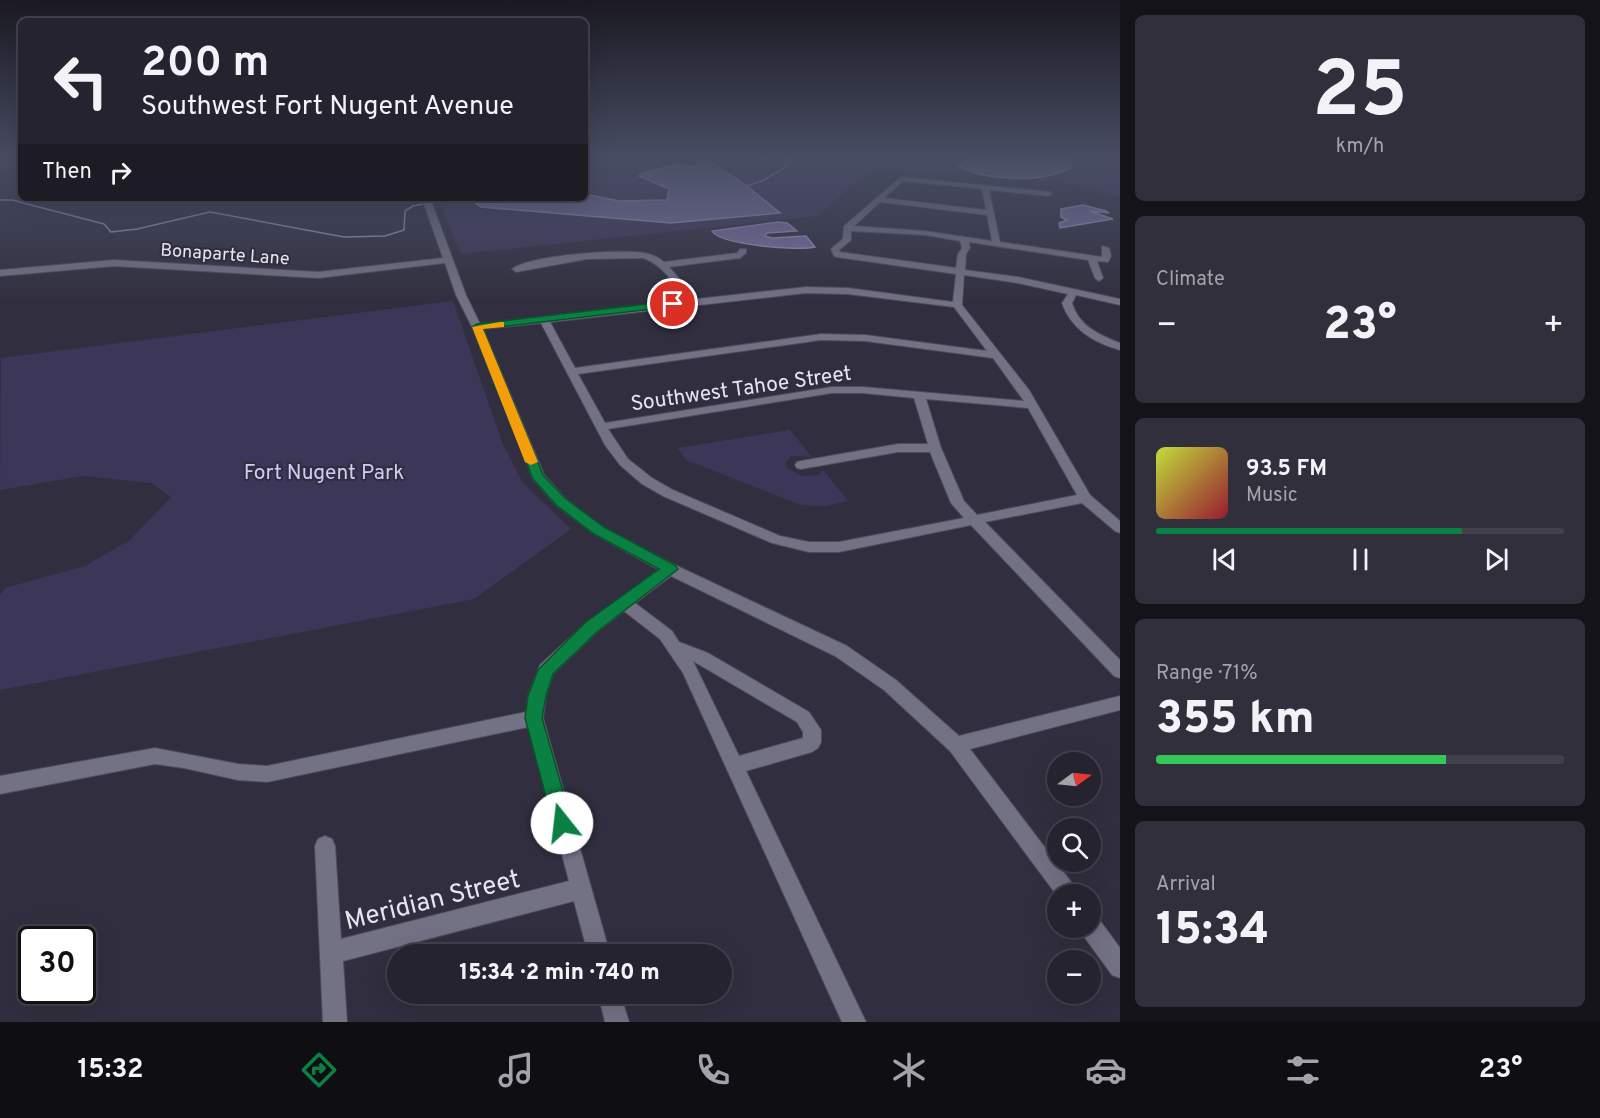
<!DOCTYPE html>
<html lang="en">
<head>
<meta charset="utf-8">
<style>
	:root { --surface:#25232f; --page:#312f3b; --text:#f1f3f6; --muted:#a3a4aa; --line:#42404b; --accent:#0b8043 }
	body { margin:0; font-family:Overpass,sans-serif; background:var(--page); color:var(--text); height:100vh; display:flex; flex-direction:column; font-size:22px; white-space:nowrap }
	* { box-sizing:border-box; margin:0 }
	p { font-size:20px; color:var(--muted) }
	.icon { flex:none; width:33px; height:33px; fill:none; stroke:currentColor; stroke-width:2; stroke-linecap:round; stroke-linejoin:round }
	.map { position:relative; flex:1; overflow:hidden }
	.side { display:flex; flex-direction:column; gap:15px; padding:15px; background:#14131a; width:480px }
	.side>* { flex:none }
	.guide { position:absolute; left:18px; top:18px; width:570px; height:183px; border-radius:9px; box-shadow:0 6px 24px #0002,0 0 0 2px var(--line); background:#25232f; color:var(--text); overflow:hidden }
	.needle { width:39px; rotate:75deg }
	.tools { position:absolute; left:1047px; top:752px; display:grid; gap:12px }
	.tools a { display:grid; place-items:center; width:54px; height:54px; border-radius:50%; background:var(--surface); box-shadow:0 6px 24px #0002,0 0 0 2px var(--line); font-size:30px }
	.speed { position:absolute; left:18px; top:926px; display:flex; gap:12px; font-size:30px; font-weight:700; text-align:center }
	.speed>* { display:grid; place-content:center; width:78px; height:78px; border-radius:50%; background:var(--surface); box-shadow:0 6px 24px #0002,0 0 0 2px var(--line); line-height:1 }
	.speed .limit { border:3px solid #111; border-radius:9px; background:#fff; color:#111 }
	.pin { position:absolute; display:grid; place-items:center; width:51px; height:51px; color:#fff; margin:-26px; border:3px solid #fff; border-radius:50%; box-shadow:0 2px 6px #0007 }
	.me { position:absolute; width:66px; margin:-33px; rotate:344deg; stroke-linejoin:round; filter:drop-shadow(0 0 4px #0008) }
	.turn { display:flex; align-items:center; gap:21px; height:126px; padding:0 24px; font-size:27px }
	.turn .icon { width:78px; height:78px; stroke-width:2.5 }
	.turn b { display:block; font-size:42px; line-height:51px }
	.then { display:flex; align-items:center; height:57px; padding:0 24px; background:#0003; gap:12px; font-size:22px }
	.big { font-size:45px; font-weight:800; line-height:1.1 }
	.side .card { flex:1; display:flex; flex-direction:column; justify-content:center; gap:9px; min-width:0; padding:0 21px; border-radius:9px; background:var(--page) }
	.side .dial { align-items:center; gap:0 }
	.dial b { font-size:78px; line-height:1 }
	.song { display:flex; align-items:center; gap:18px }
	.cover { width:72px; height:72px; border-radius:9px; background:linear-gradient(135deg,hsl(70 70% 55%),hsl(350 70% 35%)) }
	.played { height:6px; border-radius:3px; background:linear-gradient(90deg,var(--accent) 75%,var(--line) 75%) }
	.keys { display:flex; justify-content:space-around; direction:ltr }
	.heat { display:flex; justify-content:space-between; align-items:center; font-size:33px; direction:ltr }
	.charge { height:9px; border-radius:4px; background:linear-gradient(90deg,#34c759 71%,var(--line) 0) }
	.trip { position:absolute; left:387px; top:944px; width:345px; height:60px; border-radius:30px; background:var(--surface); box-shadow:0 6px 24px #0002,0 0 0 2px var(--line); font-weight:800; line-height:60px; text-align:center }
	.menu { display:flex; height:96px; justify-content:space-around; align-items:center; background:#0f0e13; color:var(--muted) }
	.menu .icon { width:42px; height:42px }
	.menu .selected { color:var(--accent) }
	.menu b { font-size:27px; color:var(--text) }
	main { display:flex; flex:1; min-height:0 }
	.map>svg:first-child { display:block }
	.green { fill:#3c3758 }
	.water { fill:#7871a1; stroke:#9994b9; stroke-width:1.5 }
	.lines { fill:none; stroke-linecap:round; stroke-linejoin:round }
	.stream { stroke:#9994b9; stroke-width:1.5 }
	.minor-casing { stroke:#4e4d5b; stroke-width:2 }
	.minor { fill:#737184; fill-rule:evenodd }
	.route { fill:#0b8043; stroke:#07532c; stroke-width:1.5 }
	.slow { fill:#f59e0b }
	.labels { text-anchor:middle; stroke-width:4.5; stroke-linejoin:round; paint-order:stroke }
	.far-street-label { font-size:18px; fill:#e6e5f0; stroke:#312f3f }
	.street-label { font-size:21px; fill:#e6e5f0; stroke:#312f3f }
	.park-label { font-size:21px; fill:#d0ccf8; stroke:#312f3f }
	.near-street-label { font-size:26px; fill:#e6e5f0; stroke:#312f3f }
</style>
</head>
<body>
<main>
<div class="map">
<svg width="1120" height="1022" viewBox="0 0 1120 1022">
	<rect width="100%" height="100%" fill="#312f3f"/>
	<path class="green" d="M626,159h494v39l-45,-14 -202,-18 -55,50 -357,38 -23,-56h147v-35z
		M453,301l49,141 21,41 48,46 -97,70 -474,91v-94l5,-8 80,-22 45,-26 41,-43 -20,-14 -68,-7 -83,14 1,-132z
		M790,430l22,27 -21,-1 -5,6 1,6 15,8 17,-1 4,-5 25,31 -23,5 -24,-1 -115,-45 -8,-12z"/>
	<path class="water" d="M974,159h88l8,4 1,5c-29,15 -84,13 -113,-2z
		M708,160l39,26 33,27 -109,10 -190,-16 -12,-9h116v-4l34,7 48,-1 2,-11 -30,-13 3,-3 35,-9 18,3 1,-5z
		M1083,205l23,6 3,2 -19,-2 23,8 -53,9 -1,-5 8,-3 -6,-3v-8z
		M778,222l9,1 10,8 -30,2 -2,3 7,2 34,-2 9,11c-17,4 -95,-2 -103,-16z"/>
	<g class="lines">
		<path class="stream" d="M747,186l17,-6 23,-14v-7
			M0,200h12l92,24 7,8 26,-3 73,-17 134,25 41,-1 19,-6 1,-19 8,-5 43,-8"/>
		<g class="minor-casing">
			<path id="minor" d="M901,177l150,15 1,2 -4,2 -59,-6 11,52 102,15v-11l7,2 2,8 -3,6 -11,-1 6,17 -4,3 -4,-3 -7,-18 -119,-18 1,6 -4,6 -1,16 53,7 102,22v6l-44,-10 -4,8c7,23 27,32 48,40v7c-26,-7 -49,-21 -58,-47l6,-9 -50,-11 -54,-8 -2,30 67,85 61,105 30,26v12l-5,-2 -33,-28 -97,19 135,138v18l-6,-2 -143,-151 -132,27h-30l-37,-9 -109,-47 -21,-12 -22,-19 -15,-20 -64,-122 -58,6 61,146 22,24 38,29 71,37 172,81 49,34 63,56 161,-40v14l-150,39 105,138 3,7h-20v3l-108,-146 -66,-61 -49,-34 -164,-80 -36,27 37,28 7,11 29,11 101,59 12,18v12l-3,6 -6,4 -66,19 120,251h-24l-159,-349 -23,-34 -36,-28 -26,20 -45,43 -7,22 -3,22 67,236h-22l-14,-53 -231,60 4,61h-24l-8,-176 3,-7 7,-3 7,3 3,7 6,93 228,-58 -41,-154 -261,55 -29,-2 -54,-12 -29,-4 -155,30v-18l155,-28 83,16 29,2 259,-54 2,-16 12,-31 46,-42 73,-53 -65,-36 -38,-29 -23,-26 -61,-152 -16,-32 -11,-32 -127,15 -204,-12 -114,10v-6l114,-10 204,12 125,-14 -21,-60h8l36,97 14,29 208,-24c-14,-15 -24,-35 -45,-42l-56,1 -71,13 -4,-3c19,-14 106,-20 132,-16 7,1 14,4 20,9l73,-9 3,-4h6v4l-6,5 -71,9 28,32 109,-12 42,1 105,14 3,-28 -119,-17 -3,-1 -3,-7 12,-10 1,-13zM903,181l79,8 4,21 -102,-12zM880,202l107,13 5,26 -67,-10 -71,-5zM851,231l74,4 35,6 2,7 -4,6 -2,14 -116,-16 -1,-2 12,-10zM806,293l42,1 106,13 33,44 -122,-16 -44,-1 -246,34 -25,-46zM821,340l44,1 128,17 31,43 -161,-14h-31l-227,36 -27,-49zM832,393h31l51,5 14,46h-30l-97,17 -4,1 -2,3 2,3 4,1 97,-17h32l21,51 13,15 -125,24h-30l-29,-6 -107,-46 -21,-12 -24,-19 -20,-30zM926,399l102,9 49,87 -100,20 -13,-14 -23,-53zM693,661l104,61 6,10v6l-64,18z
				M298,198h43l-4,2h-35z
				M1090,915l8,3 22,30v30l-8,-3 -30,-41 -2,-7h10z
				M598,993h22l9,29h-24z"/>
		</g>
		<use href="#minor" class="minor"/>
	</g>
	<linearGradient id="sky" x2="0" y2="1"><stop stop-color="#1b1a23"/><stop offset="0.52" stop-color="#484d63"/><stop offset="1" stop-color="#484d63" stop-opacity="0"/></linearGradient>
	<rect width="1120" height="303" fill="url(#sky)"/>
	<path class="route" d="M673,301l5,3 -1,2 -194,23 60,146 23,24 38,28 71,38 3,4 -80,62 -45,43 -7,22 -4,22 30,105 -3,7 -7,3 -6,-3 -3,-7 -28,-105 3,-22 10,-26 48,-48 73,-53 -65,-35 -38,-29 -23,-26 -61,-152 5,-3z"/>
	<path class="slow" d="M500,322h4v5l-21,2 55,133 -7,3 -6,-3 -53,-135z"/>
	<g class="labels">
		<g class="far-street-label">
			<text transform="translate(225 254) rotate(4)" y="6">Bonaparte Lane</text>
		</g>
		<g class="street-label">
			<text transform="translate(741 388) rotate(-8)" y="7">Southwest Tahoe Street</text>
		</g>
		<g class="park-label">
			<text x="324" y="479">Fort Nugent Park</text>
		</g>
		<g class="near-street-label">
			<text transform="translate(432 899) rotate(-14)" y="9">Meridian Street</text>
		</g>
	</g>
</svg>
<div class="tools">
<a><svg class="needle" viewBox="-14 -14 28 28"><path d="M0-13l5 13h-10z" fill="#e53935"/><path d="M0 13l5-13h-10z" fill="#a3a4aa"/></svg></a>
<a><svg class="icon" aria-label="search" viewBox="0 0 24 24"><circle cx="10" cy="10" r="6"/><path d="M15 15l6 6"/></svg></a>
<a>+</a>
<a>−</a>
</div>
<div class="speed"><div class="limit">30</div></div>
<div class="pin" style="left:673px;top:304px;background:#d93025"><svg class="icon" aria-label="arrive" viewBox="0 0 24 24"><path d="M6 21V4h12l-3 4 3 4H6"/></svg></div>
<svg class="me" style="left:562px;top:823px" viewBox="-20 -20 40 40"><circle r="19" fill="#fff"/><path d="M0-13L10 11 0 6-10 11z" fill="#0b8043"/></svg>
<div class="trip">15:34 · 2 min · 740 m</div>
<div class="guide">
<div class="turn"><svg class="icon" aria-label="left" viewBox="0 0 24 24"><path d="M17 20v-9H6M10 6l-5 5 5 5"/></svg><div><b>200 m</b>Southwest Fort Nugent Avenue</div></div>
<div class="then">Then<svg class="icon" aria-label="right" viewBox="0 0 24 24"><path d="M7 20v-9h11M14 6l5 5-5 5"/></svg></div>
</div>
</div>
<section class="side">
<div class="card dial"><b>25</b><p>km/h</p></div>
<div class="card"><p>Climate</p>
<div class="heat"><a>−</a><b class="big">23°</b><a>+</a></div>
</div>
<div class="card">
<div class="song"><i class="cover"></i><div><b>93.5 FM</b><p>Music</p></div></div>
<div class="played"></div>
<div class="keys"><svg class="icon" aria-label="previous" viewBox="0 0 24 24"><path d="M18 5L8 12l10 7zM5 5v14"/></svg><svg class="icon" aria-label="pause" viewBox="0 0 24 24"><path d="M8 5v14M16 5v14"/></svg><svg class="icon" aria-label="next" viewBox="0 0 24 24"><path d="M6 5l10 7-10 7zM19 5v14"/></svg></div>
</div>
<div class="card"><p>Range · 71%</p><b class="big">355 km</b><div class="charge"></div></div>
<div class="card"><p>Arrival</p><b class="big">15:34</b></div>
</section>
</main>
<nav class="menu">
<b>15:32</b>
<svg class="icon selected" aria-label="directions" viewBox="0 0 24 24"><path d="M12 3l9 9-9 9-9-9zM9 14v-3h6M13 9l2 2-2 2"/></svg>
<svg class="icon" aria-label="music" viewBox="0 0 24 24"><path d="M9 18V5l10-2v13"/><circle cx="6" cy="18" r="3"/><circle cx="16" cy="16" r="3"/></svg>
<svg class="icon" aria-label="phone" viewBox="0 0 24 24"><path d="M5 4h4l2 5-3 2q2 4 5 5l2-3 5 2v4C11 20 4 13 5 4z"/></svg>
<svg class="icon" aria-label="climate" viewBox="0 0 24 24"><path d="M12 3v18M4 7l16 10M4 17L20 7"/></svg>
<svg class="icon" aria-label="car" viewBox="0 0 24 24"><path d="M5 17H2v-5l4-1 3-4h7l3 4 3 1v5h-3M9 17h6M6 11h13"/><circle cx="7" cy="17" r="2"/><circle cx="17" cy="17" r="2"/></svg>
<svg class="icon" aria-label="filters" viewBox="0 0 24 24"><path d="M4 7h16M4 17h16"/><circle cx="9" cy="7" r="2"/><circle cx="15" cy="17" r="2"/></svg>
<b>23°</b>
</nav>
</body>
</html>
